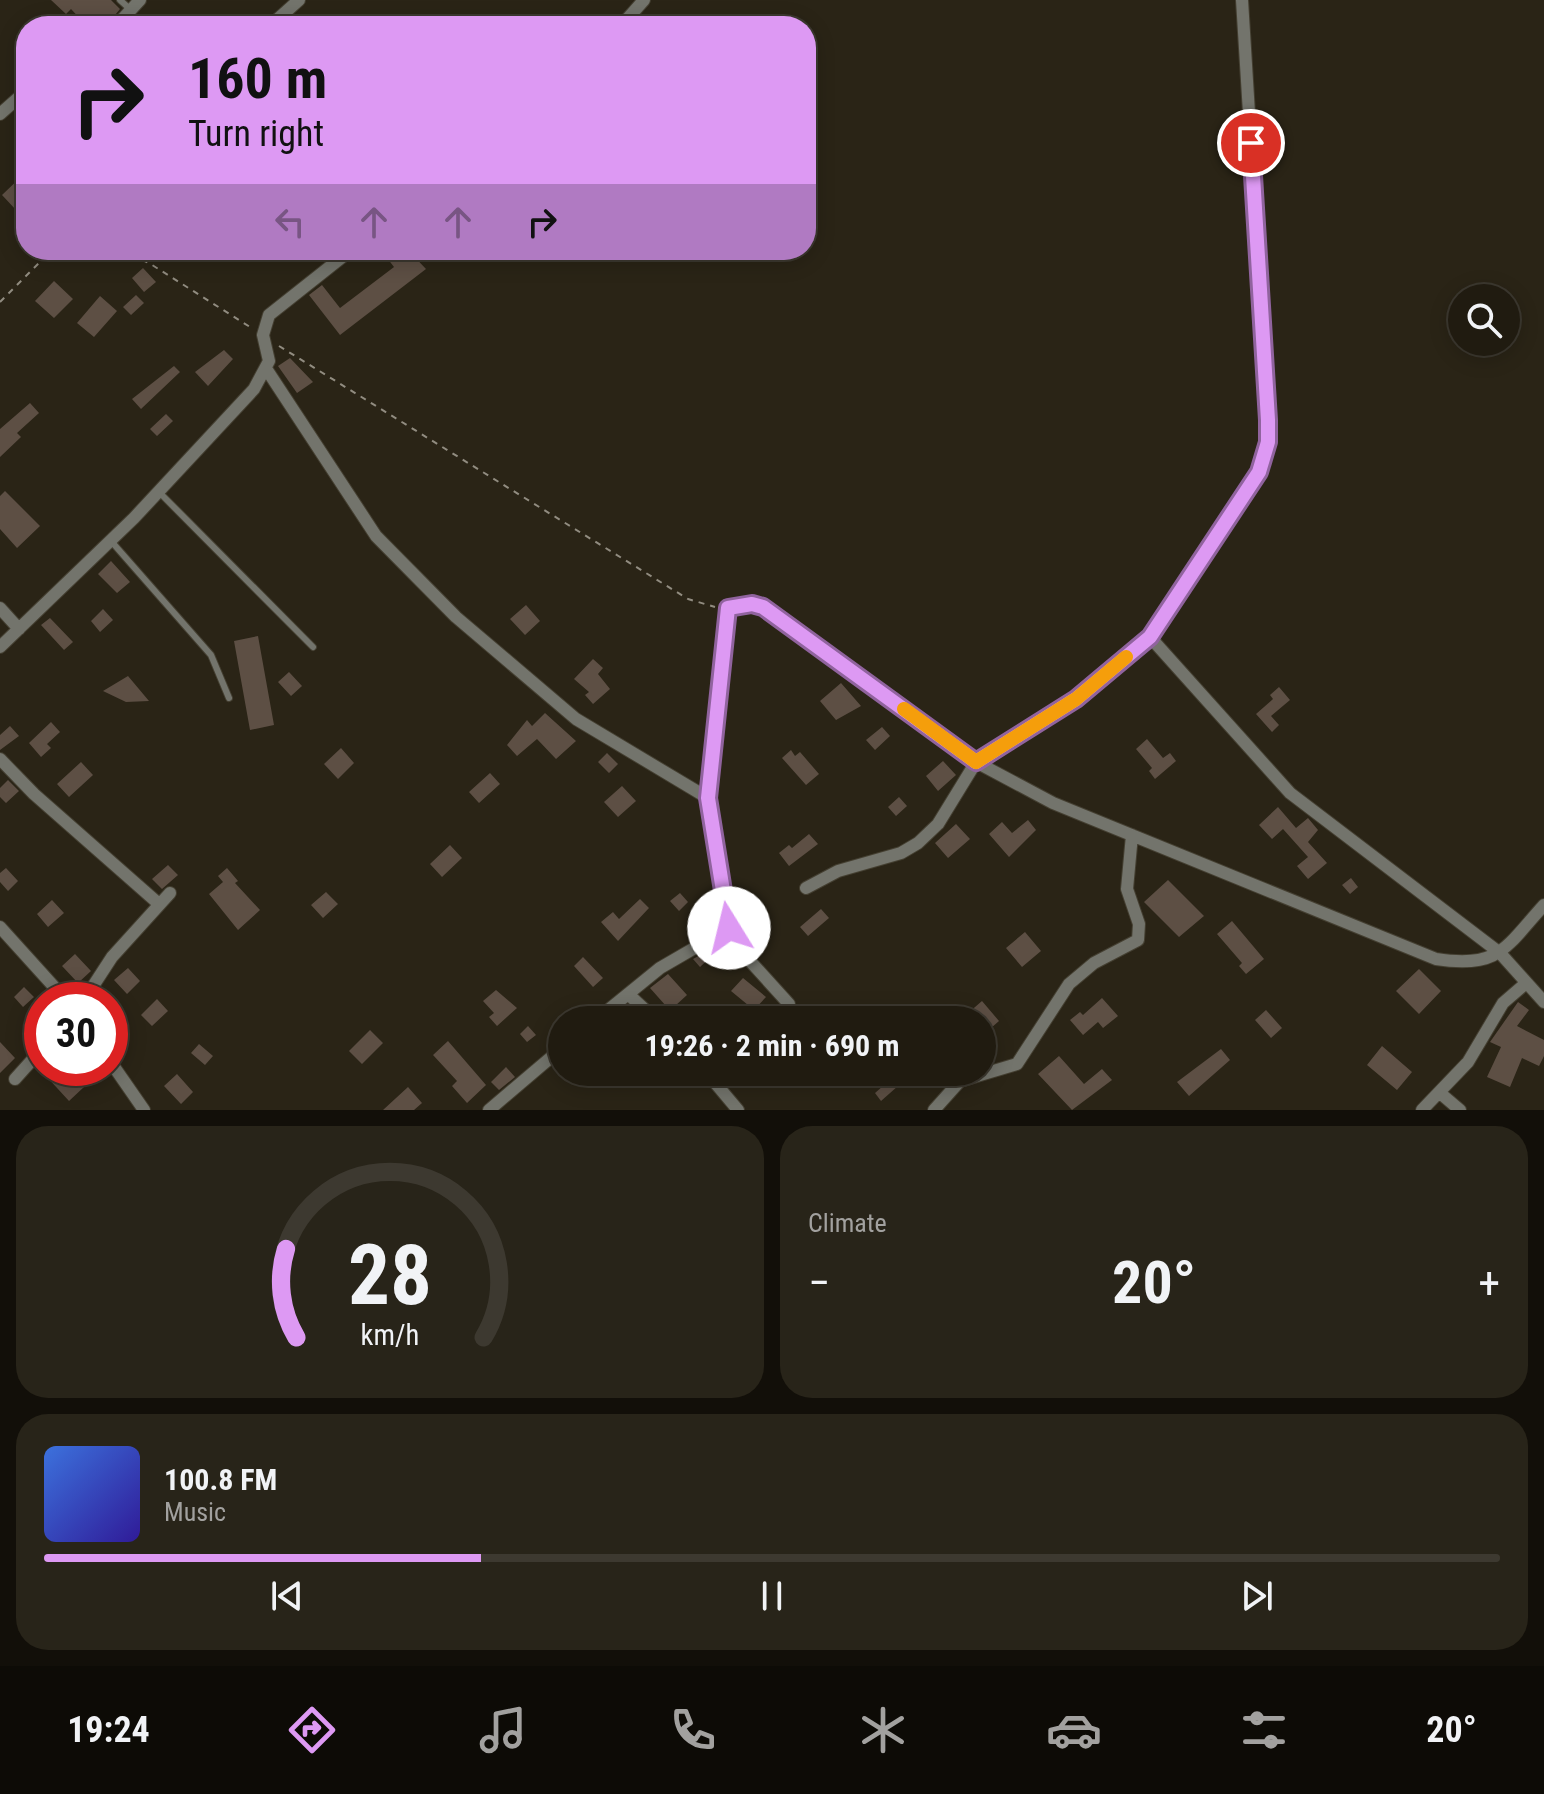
<!DOCTYPE html>
<html lang="en">
<head>
<meta charset="utf-8">
<style>
	:root { --surface:#201b10; --page:#282419; --text:#f1f3f6; --muted:#a2a19f; --line:#3d3930; --accent:#dd99f3 }
	body { margin:0; font-family:"Roboto Condensed",sans-serif; background:var(--page); color:var(--text); height:100vh; display:flex; flex-direction:column; font-size:30px; white-space:nowrap }
	* { box-sizing:border-box; margin:0 }
	p { font-size:26px; color:var(--muted) }
	.icon { flex:none; width:44px; height:44px; fill:none; stroke:currentColor; stroke-width:2; stroke-linecap:round; stroke-linejoin:round }
	.map { position:relative; height:1110px; overflow:hidden }
	.panel { display:flex; flex-direction:column; gap:16px; padding:16px; background:#120f09; flex:1 }
	.panel>* { flex:none }
	.banner { position:absolute; left:16px; top:16px; width:800px; height:244px; border-radius:32px; box-shadow:0 4px 20px #0003,0 0 0 2px var(--line); background:#dd99f3; color:#111; overflow:hidden }
	.controls { position:absolute; left:1448px; top:284px; display:grid; gap:16px }
	.controls a { display:grid; place-items:center; width:72px; height:72px; border-radius:50%; background:var(--surface); box-shadow:0 4px 20px #0003,0 0 0 2px var(--line); font-size:40px }
	.speed { position:absolute; left:24px; top:982px; display:flex; gap:16px; font-size:40px; font-weight:700; text-align:center }
	.speed>* { display:grid; place-content:center; width:104px; height:104px; border-radius:50%; background:var(--surface); box-shadow:0 4px 20px #0003,0 0 0 2px var(--line); line-height:1 }
	.speed .limit { border:12px solid #d22; background:#fff; color:#111 }
	.pin { position:absolute; display:grid; place-items:center; width:68px; height:68px; color:#fff; margin:-34px; border:4px solid #fff; border-radius:50%; box-shadow:0 2px 8px #0007 }
	.me { position:absolute; width:88px; margin:-44px; rotate:351deg; stroke-linejoin:round; filter:drop-shadow(0 0 6px #0008) }
	.turn { display:flex; align-items:center; gap:28px; height:168px; padding:0 40px; font-size:36px }
	.turn .icon { width:104px; height:104px; stroke-width:2.5 }
	.turn b { display:block; font-size:56px; line-height:68px }
	.lanes { display:flex; align-items:center; height:76px; padding:0 40px; background:#0003; justify-content:center; gap:40px; direction:ltr }
	.lanes .off { opacity:.35 }
	.big { font-size:60px; font-weight:700; line-height:1.1 }
	.panel .widget { flex:1; display:flex; flex-direction:column; justify-content:center; gap:12px; min-width:0; padding:0 28px; border-radius:32px; background:var(--page) }
	.panel .dial { align-items:center; gap:0 }
	.dial svg { height:208px; overflow:visible; fill:none; stroke:var(--line); stroke-width:7; stroke-linecap:round; text-anchor:middle }
	.dial text { fill:var(--text); stroke:none }
	.song { display:flex; align-items:center; gap:24px }
	.cover { width:96px; height:96px; border-radius:12px; background:linear-gradient(135deg,hsl(220 70% 55%),hsl(250 70% 35%)) }
	.played { height:8px; border-radius:4px; background:linear-gradient(90deg,var(--accent) 30%,var(--line) 30%) }
	.keys { display:flex; justify-content:space-around; direction:ltr }
	.heat { display:flex; justify-content:space-between; align-items:center; font-size:44px; direction:ltr }
	.panel .tiles { flex:1; display:grid; gap:16px; grid-template-columns:1fr 1fr }
	.widget:last-child { grid-column:span 2 }
	.trip { position:absolute; left:548px; top:1006px; width:448px; height:80px; border-radius:40px; background:var(--surface); box-shadow:0 4px 20px #0003,0 0 0 2px var(--line); font-weight:700; line-height:80px; text-align:center }
	.dock { display:flex; height:128px; justify-content:space-around; align-items:center; background:#0d0b06; color:var(--muted) }
	.dock .icon { width:56px; height:56px }
	.dock .on { color:var(--accent) }
	.dock b { font-size:36px; color:var(--text) }
	.map>svg:first-child { display:block }
	.building { fill:#5d4f44 }
	.lines { fill:none; stroke-linecap:round; stroke-linejoin:round }
	.lane-casing { stroke:#443f31; stroke-width:8 }
	.street-casing { stroke:#443f31; stroke-width:14 }
	.path { stroke:#918c80; stroke-width:2; stroke-dasharray:6 6; stroke-linecap:butt }
	.lane { stroke:#73746c; stroke-width:6 }
	.street { stroke:#73746c; stroke-width:12 }
	.route-casing { stroke:#90639e; stroke-width:20 }
	.route { stroke:#dd99f3; stroke-width:14 }
	.slow { stroke:#f59e0b; stroke-width:14 }
</style>
</head>
<body>
<div class="map">
<svg width="1544" height="1110" viewBox="0 0 1544 1110">
	<rect width="100%" height="100%" fill="#2a2416"/>
	<path class="building" d="M51,0h60l9,9 -14,17h-8l-9,-8 -5,5 -13,-14 -5,5z
		M26,172v29l-10,9 -14,-15z
		M381,250h27l18,19 -86,66 -31,-40 13,-10 18,23 54,-41z
		M143,268l13,14 -12,10 -12,-14z
		M54,281l19,18 -19,19 -19,-17z
		M136,295l8,8 -13,12 -8,-8z
		M100,296l17,15 -23,26 -17,-14z
		M224,350l9,9 -25,27 -13,-14z
		M290,358l23,24 -16,11 -19,-27z
		M174,366l6,6 -39,37 -9,-10z
		M30,403l9,10 -22,20 4,4 -21,20v-28z
		M166,414l7,7 -16,15 -7,-7z
		M5,491l35,35 -23,22 -17,-19v-33z
		M111,561l19,21 -13,11 -19,-19z
		M526,605l14,16 -15,14 -15,-16z
		M103,609l10,11 -13,12 -9,-11z
		M50,618l23,24 -9,8 -23,-25z
		M258,636l16,89 -24,5 -16,-89z
		M593,659l10,9 -5,6 12,15 -17,15 -8,-9 4,-3 -15,-13z
		M289,672l13,14 -11,10 -13,-14z
		M128,676l21,25 -23,1 -23,-11z
		M841,683l20,23 -25,14 -16,-19z
		M1279,687l11,13 -19,16 8,9 -7,7 -16,-18 17,-15 -3,-4z
		M545,713l31,28 -20,18 -19,-20 -20,17 -10,-11 20,-25 5,6z
		M51,722l9,10 -13,12 4,4 -10,9 -12,-14z
		M10,726l9,10 -19,14v-15z
		M882,727l8,9 -15,14 -9,-10z
		M1147,739l16,19 7,-5 6,8 -21,18 -6,-8 3,-3 -16,-19z
		M341,748l13,15 -16,16 -14,-15z
		M791,750l4,6 5,-4 19,22 -13,11 -24,-27z
		M607,753l11,11 -9,9 -11,-11z
		M943,761l13,14 -18,16 -12,-15z
		M81,762l12,13 -24,22 -12,-13z
		M490,773l10,11 -21,19 -10,-11z
		M8,780l11,11 -13,12 -6,-6v-9z
		M622,786l14,15 -18,16 -14,-15z
		M899,797l8,9 -11,10 -8,-9z
		M1278,807l18,21 12,-10 10,12 -10,12 19,21 -19,16 -11,-13 11,-9 -25,-28 -11,10 -13,-14z
		M1028,820l8,10 -27,27 -20,-23 13,-12 10,11z
		M956,824l14,15 -22,19 -13,-15z
		M809,834l9,10 -29,22 -10,-13 10,-8 3,3z
		M450,845l12,13 -20,19 -12,-13z
		M168,865l10,10 -16,14 -10,-10z
		M6,868l12,13 -10,10 -8,-9v-9z
		M227,868l11,13 -3,2 25,27 -22,20 -29,-36 14,-12 -5,-6z
		M1351,878l7,9 -8,7 -8,-9z
		M1168,880l36,36 -25,21 -35,-35z
		M326,892l12,12 -15,14 -12,-13z
		M680,893l8,9 -9,9 -9,-10z
		M640,899l9,9 -31,33 -17,-19 12,-10 6,7z
		M52,900l12,13 -16,14 -11,-13z
		M821,909l8,9 -21,18 -8,-9z
		M1232,921l32,38 -18,15 -7,-8 3,-3 -25,-29z
		M1025,932l16,19 -19,16 -16,-19z
		M720,944l2,2 -22,21 -7,-8z
		M75,954l16,17 -13,12 -16,-17z
		M583,957l20,21 -10,9 -19,-21z
		M128,968l12,13 -13,13 -13,-14z
		M1419,969l22,22 -22,23 -23,-23z
		M668,974l19,21 -12,11h-9l-16,-18z
		M743,978l23,19 -12,13 -23,-19z
		M24,987l10,10 -11,10 -9,-10z
		M496,990l21,18 -20,18 -8,-9 5,-4 -11,-12z
		M1102,998l16,18 -15,12 -5,-6 -15,13 -13,-15 10,-8 3,3z
		M157,999l11,12 -16,15 -11,-11z
		M982,1001l17,20 -17,15v-16h-22z
		M1518,1002l11,8 -12,16 27,14v16l-5,10 -17,-8 -12,29 -23,-10 14,-30 -11,-5z
		M1266,1010l16,18 -11,10 -16,-18z
		M528,1026l8,9 -9,7 -7,-8z
		M370,1030l13,13 -21,21 -13,-13z
		M448,1041l38,44 -19,18 -15,-17 5,-5 -24,-26z
		M0,1042l15,16 -15,15z
		M199,1044l14,12 -8,9 -14,-12z
		M1382,1046l30,26 -15,18 -30,-25z
		M1221,1049l9,11 -41,36 -12,-14z
		M1059,1056l25,28 18,-15 10,11 -40,30 -34,-36z
		M506,1067l9,10 -16,13 -8,-8z
		M54,1068h12l18,19 -15,14 -23,-25z
		M177,1074l16,18 -12,12 -17,-18z
		M891,1079l7,7 -17,15 -6,-8z
		M408,1087l14,16 -8,7h-31z"/>
	<g class="lines">
		<g class="lane-casing">
			<path id="lane" d="M120,0l11,10
				M158,491l155,156
				M111,541l100,114 18,43"/>
		</g>
		<g class="street-casing">
			<path id="street" d="M116,26l24,-26
				M270,26l29,-26
				M621,26l23,-26
				M0,114l26,-23
				M267,370l109,166 80,81 120,102 132,79
				M0,608l19,21
				M1150,637l140,156 210,160 44,49
				M0,647l134,-129 120,-129 15,-28 -6,-26 6,-20 82,-65
				M0,759l34,35 125,110
				M806,888l32,-17 63,-18 17,-10 20,-19 38,-62 100,-63 74,-62 109,-165 9,-30v-22l-26,-420
				M0,927l66,73
				M628,994l32,-26 69,-40
				M84,1000l28,-43 58,-64
				M789,1004l-39,-43 -21,-33 -21,-130 20,-190 24,-4 11,3 213,155 77,41 383,156c63,10 69,-11 108,-54
				M596,1020l32,-26 28,26
				M110,1061l34,49
				M706,1072l32,38
				M15,1079l27,-30
				M1440,1093l20,17
				M489,1110l73,-62
				M934,1110l26,-29 57,-17 52,-80 25,-21 44,-23 1,-16 -12,-35 5,-54
				M1422,1110l46,-48 35,-59 22,-19"/>
		</g>
		<path class="path" d="M120,250l29,13 101,64
			M0,302l52,-52
			M279,346l409,253 27,8"/>
		<use href="#lane" class="lane"/>
		<use href="#street" class="street"/>
	</g>
	<g class="lines">
		<g class="route-casing">
			<path id="route" d="M729,928l-21,-130 20,-190 24,-4 11,3 213,155 100,-63 74,-62 109,-165 9,-30v-22l-17,-277"/>
		</g>
		<use href="#route" class="route"/>
		<path class="slow" d="M904,709l72,53 100,-63 50,-42"/>
	</g>
</svg>
<div class="controls">
<a><svg class="icon" aria-label="search" viewBox="0 0 24 24"><circle cx="10" cy="10" r="6"/><path d="M15 15l6 6"/></svg></a>
</div>
<div class="speed"><div class="limit">30</div></div>
<div class="pin" style="left:1251px;top:143px;background:#d93025"><svg class="icon" aria-label="arrive" viewBox="0 0 24 24"><path d="M6 21V4h12l-3 4 3 4H6"/></svg></div>
<svg class="me" style="left:729px;top:928px" viewBox="-20 -20 40 40"><circle r="19" fill="#fff"/><path d="M0-13L10 11 0 6-10 11z" fill="#dd99f3"/></svg>
<div class="trip">19:26 · 2 min · 690 m</div>
<div class="banner">
<div class="turn"><svg class="icon" aria-label="right" viewBox="0 0 24 24"><path d="M7 20v-9h11M14 6l5 5-5 5"/></svg><div><b>160 m</b>Turn right</div></div>
<div class="lanes"><svg class="icon off" aria-label="left" viewBox="0 0 24 24"><path d="M17 20v-9H6M10 6l-5 5 5 5"/></svg><svg class="icon off" aria-label="ahead" viewBox="0 0 24 24"><path d="M12 20V5M6 11l6-6 6 6"/></svg><svg class="icon off" aria-label="ahead" viewBox="0 0 24 24"><path d="M12 20V5M6 11l6-6 6 6"/></svg><svg class="icon" aria-label="right" viewBox="0 0 24 24"><path d="M7 20v-9h11M14 6l5 5-5 5"/></svg></div>
</div>
</div>
<section class="panel">
<div class="tiles">
<div class="widget dial"><svg viewBox="0 0 100 80">
<path d="M14 69A42 42 0 1 1 86 69"/>
<path d="M14 69A42 42 0 0 1 10 35" stroke="#dd99f3"/>
<text x="50" y="56" font-size="32" font-weight="700">28</text>
<text x="50" y="72" font-size="11">km/h</text>
</svg></div>
<div class="widget"><p>Climate</p>
<div class="heat"><a>−</a><b class="big">20°</b><a>+</a></div>
</div>
<div class="widget">
<div class="song"><i class="cover"></i><div><b>100.8 FM</b><p>Music</p></div></div>
<div class="played"></div>
<div class="keys"><svg class="icon" aria-label="previous" viewBox="0 0 24 24"><path d="M18 5L8 12l10 7zM5 5v14"/></svg><svg class="icon" aria-label="pause" viewBox="0 0 24 24"><path d="M8 5v14M16 5v14"/></svg><svg class="icon" aria-label="next" viewBox="0 0 24 24"><path d="M6 5l10 7-10 7zM19 5v14"/></svg></div>
</div>
</div>
</section>
<nav class="dock">
<b>19:24</b>
<svg class="icon on" aria-label="directions" viewBox="0 0 24 24"><path d="M12 3l9 9-9 9-9-9zM9 14v-3h6M13 9l2 2-2 2"/></svg>
<svg class="icon" aria-label="music" viewBox="0 0 24 24"><path d="M9 18V5l10-2v13"/><circle cx="6" cy="18" r="3"/><circle cx="16" cy="16" r="3"/></svg>
<svg class="icon" aria-label="phone" viewBox="0 0 24 24"><path d="M5 4h4l2 5-3 2q2 4 5 5l2-3 5 2v4C11 20 4 13 5 4z"/></svg>
<svg class="icon" aria-label="climate" viewBox="0 0 24 24"><path d="M12 3v18M4 7l16 10M4 17L20 7"/></svg>
<svg class="icon" aria-label="car" viewBox="0 0 24 24"><path d="M5 17H2v-5l4-1 3-4h7l3 4 3 1v5h-3M9 17h6M6 11h13"/><circle cx="7" cy="17" r="2"/><circle cx="17" cy="17" r="2"/></svg>
<svg class="icon" aria-label="filters" viewBox="0 0 24 24"><path d="M4 7h16M4 17h16"/><circle cx="9" cy="7" r="2"/><circle cx="15" cy="17" r="2"/></svg>
<b>20°</b>
</nav>
</body>
</html>
